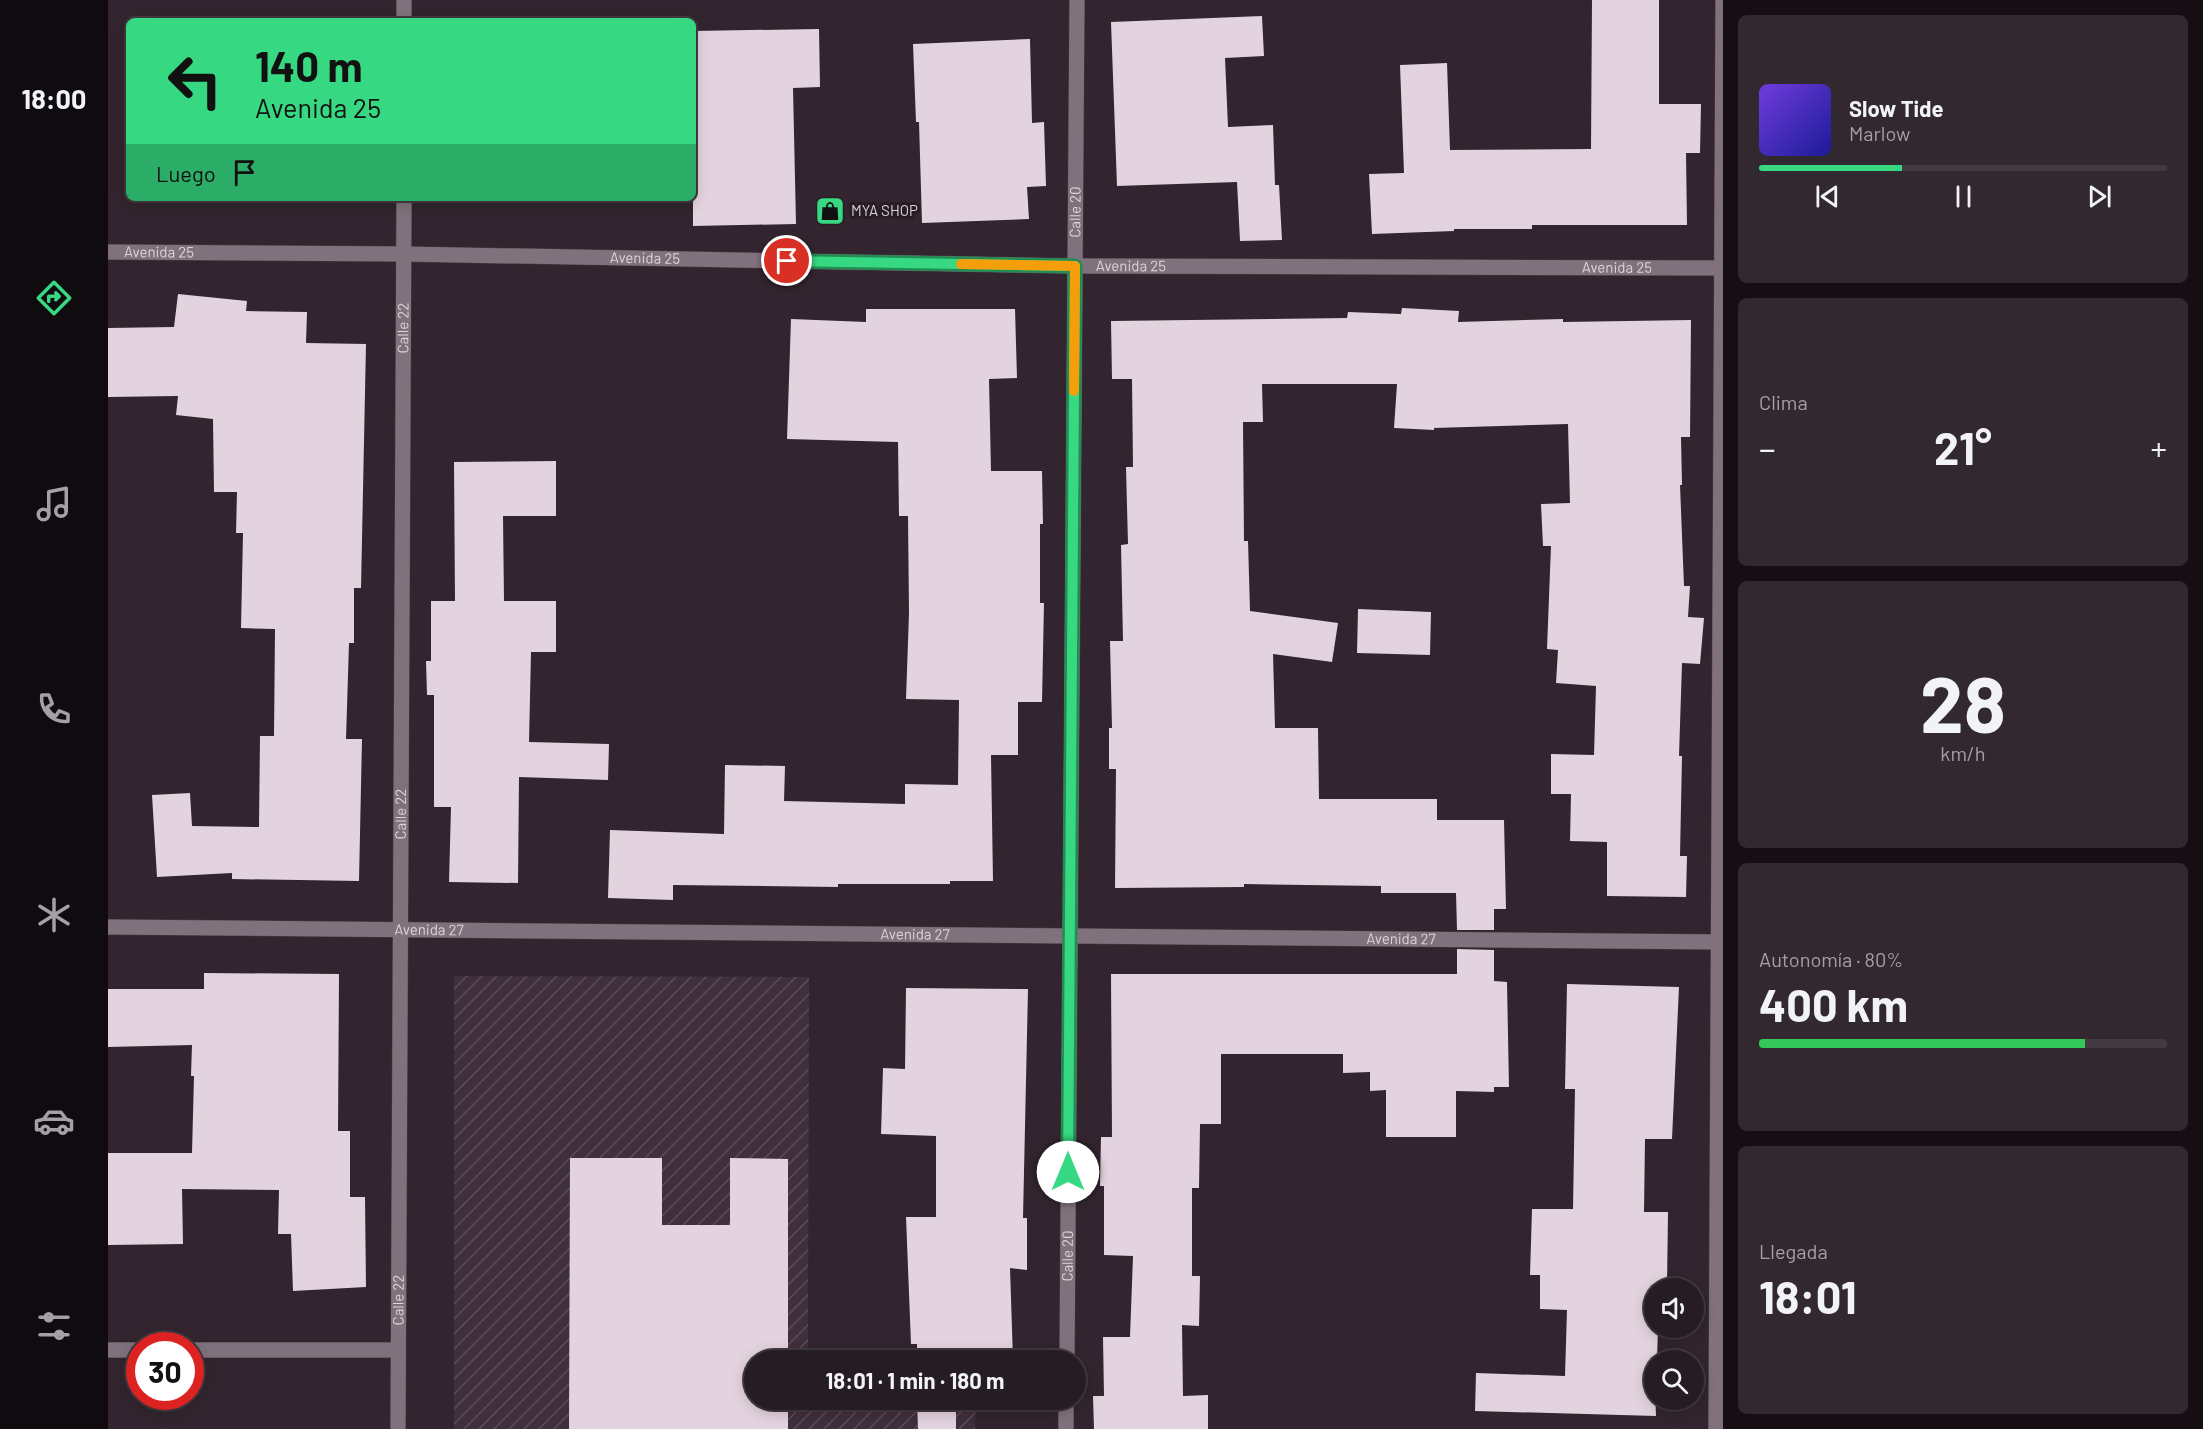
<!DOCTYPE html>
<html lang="es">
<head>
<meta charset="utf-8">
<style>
	:root { --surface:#261c23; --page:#322930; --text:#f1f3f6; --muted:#a4a1a6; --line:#423a41; --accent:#36d881 }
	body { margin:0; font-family:Barlow,sans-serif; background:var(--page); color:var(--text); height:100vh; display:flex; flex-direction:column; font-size:22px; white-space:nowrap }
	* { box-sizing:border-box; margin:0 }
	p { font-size:20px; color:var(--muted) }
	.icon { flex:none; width:33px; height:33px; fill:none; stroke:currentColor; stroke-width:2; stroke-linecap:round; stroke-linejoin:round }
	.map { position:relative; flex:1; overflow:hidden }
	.details { display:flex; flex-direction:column; gap:15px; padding:15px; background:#150f13; width:480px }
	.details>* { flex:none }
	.guide { position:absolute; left:18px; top:18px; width:570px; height:183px; border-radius:9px; box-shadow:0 3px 15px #0003,0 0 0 2px var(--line); background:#36d881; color:#111; overflow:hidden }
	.buttons { position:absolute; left:1536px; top:1278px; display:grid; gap:12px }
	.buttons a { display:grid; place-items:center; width:60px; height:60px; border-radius:50%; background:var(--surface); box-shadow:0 3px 15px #0003,0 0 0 2px var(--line); font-size:30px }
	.speed { position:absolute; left:18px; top:1332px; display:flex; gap:12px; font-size:30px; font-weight:700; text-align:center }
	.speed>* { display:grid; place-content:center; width:78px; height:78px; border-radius:50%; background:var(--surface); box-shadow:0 3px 15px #0003,0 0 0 2px var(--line); line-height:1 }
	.speed .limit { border:9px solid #d22; background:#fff; color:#111 }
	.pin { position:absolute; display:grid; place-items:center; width:51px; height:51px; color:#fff; margin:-26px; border:3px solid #fff; border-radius:50%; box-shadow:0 2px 6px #0007 }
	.me { position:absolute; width:66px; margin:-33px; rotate:0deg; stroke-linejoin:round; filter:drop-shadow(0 0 4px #0008) }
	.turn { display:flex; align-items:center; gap:21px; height:126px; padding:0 30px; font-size:27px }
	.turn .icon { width:78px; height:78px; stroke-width:2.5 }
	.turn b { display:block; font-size:42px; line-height:51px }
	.then { display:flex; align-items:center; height:57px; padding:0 30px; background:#0003; gap:12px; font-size:22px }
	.big { font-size:45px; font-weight:700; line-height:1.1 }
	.details .widget { flex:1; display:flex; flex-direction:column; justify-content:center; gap:9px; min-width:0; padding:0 21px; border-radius:9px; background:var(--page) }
	.details .dial { align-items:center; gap:0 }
	.dial b { font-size:78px; line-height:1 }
	.song { display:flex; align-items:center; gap:18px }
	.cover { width:72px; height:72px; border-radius:9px; background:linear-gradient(135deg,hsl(260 70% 55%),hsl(240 70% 35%)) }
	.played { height:6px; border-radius:3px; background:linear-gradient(90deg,var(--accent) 35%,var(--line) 35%) }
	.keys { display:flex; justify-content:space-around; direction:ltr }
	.heat { display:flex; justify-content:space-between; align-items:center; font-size:33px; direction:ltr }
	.charge { height:9px; border-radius:4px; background:linear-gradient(90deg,#34c759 80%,var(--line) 0) }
	.trip { position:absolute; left:636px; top:1350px; width:342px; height:60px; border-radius:30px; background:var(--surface); box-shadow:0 3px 15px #0003,0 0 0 2px var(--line); font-weight:700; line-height:60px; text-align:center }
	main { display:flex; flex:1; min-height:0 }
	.dock { display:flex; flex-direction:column; width:108px; justify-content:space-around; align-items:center; background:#0f0b0e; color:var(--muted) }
	.dock .icon { width:42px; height:42px }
	.dock .selected { color:var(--accent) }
	.dock b { font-size:27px; color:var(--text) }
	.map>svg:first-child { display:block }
	.industrial { fill:url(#industrial-furrows) }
	.building { fill:#e3d3df }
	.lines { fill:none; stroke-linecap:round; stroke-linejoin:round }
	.service-casing { stroke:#4b4149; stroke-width:16 }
	.minor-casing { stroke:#4b4149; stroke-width:16 }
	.service { stroke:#80727d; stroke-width:15 }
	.minor { stroke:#80727d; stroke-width:15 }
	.route-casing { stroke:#238c54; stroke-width:15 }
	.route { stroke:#36d881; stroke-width:10 }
	.slow { stroke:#f59e0b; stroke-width:10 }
	.labels { text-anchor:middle; stroke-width:6; stroke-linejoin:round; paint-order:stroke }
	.poi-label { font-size:15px; fill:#dbd3d9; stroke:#281c25; text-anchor:start }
	.street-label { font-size:15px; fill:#dbd3d9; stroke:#281c25 }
</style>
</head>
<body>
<main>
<nav class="dock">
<b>18:00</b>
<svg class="icon selected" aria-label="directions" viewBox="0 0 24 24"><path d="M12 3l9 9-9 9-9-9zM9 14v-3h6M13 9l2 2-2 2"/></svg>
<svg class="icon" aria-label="music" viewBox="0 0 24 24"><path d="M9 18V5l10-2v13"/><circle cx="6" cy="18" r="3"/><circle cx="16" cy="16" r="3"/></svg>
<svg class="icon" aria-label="phone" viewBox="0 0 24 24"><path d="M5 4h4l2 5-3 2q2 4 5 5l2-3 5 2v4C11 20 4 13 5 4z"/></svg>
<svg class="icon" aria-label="climate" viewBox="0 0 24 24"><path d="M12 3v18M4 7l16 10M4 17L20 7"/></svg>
<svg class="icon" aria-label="car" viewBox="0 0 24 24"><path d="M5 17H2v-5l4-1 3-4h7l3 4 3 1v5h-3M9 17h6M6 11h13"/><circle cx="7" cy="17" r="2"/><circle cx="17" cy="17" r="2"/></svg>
<svg class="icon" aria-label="filters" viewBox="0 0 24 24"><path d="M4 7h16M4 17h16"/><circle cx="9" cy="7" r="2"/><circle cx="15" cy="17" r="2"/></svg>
</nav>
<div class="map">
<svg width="1615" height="1429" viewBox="0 0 1615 1429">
	<defs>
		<pattern id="industrial-furrows" width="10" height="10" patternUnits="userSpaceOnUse" patternTransform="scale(1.5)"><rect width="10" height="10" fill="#402f3d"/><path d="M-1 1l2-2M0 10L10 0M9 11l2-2" fill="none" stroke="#5b4c58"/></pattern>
	</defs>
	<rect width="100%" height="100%" fill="#32252f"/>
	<path class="industrial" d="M346,976l355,1 -1,383h-54v40l222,1 -1,28h-521z"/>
	<path class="building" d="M1484,0h67v104h42l-1,49h-14l1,72h-155v4h-78v2l-82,3 -3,-60 35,-1 -4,-108 47,-2 3,87 141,-1z
		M1154,16l2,40 -39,2 3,69 45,-2 2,60h4l3,55 -42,1 -3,-59 -120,4 -6,-164z
		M711,29l1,58 -27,1 3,136 -103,2v-195z
		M922,39l2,84 12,-1 2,64 -19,1 2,32 -107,4 -3,-101h-3l-3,-78z
		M70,294l69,7 -1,10 61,1 -1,31 60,1 -5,244h-7v55h-5l-3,96h16l-3,142 -127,-2v-6l-75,4 -5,-82 38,-2 2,33 67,1 1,-91h14l1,-107 -34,-1 2,-95h-7l1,-41h-23l-1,-73 -37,-4 2,-19 -70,1v-69l66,-1z
		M1294,308l57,3 -1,11 105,-3v3l128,-2 -1,117h-9l1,48h-2l4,101h6l-2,31 16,1 -4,46 -18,-1 -3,93h3l-2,100h7l-1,41 -79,-1v-54l-37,-1 1,-47h-20v-40l43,1 2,-69 -40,-3 2,-33 -11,-1 4,-103h-8l-2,-42 29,-1 -2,-79 -134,4v2l-40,-2 3,-44h-135l1,38h-20l1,119h4l2,70 88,12 -6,39 -59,-8 2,74h43l1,71h118v21h67l2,89h-12v21h-37l-1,-37h-75v-7l-137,-2v3l-129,1 1,-119h-7v-41h3l-2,-87h13l-2,-96 7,-1 -2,-77h7l-1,-88h-20l-1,-58 236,-3 1,-6 53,2z
		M758,309h149l2,69 -28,1 2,92h51l1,53h-3v79h4l-2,99h-24v53h-27l2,126h-43v3h-112v3l-165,-2v15l-65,-2 2,-68 114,4 1,-69 60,1 -1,35 121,3v-20l53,1 1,-85 -53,-1 3,-86 -1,-97h-9l-1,-74 -111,-3 4,-120 75,3z
		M448,461v55h-53l1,85h52v51h-25l-2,90 80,2 -1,36 -89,-3 -1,106 -69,-1 2,-75h-17v-112h-7l-1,-34h5v-60h24l-1,-139z
		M1250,609l73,3 -1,43 -73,-2z
		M1349,949l37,1v31l13,1 2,105h-15v5l-38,-1v46h-70v-47l-16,1v-19l-27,1v-19h-122v70h-21l-1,64h-7v88h8l-1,50 -17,-1 1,71 25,-1v34h-114l-1,-33h11l-1,-59h27l3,-81 -29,-1v-69h-4l1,-49h11l-1,-163h346z
		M96,973l135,1 -1,157h12v66h15l1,90 -73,4 -2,-57h-13l1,-44 -97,-1 1,55 -75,1v-92h84l2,-77h-3l1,-31 -84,2v-58h96z
		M1459,984l112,3 -7,152h-27l-1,73h24l-1,74h-8v2h-5v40h4l-1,32h-3l2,56 -181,-5 1,-38 89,3 2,-66 -27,-1v-34h-10l2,-66h41l2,-120h-10z
		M798,988l122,1 -5,229h4v52l-17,-2 3,92h-96v-16h-6l-5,-127h30v-81l-55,-2 2,-66 22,1z
		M462,1158h92v67h68v-67l58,1v201h-34v40h34v29h-219z
		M809,1400h39v29h-38z"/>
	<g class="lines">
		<g class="service-casing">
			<path id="service" d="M0,1350h32
				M82,1350h208"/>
		</g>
		<g class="minor-casing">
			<g id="minor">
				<path d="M296,21v-21"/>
				<path id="s1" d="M0,252l296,2 671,12 648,2"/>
				<path id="s2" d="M0,927l1615,15"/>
				<path id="s3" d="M959,1360l10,-1360"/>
				<path id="s4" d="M290,1429l6,-1231"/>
				<path d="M958,1429v-29"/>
				<path d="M1608,1429l7,-1429"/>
			</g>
		</g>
		<use href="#service" class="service"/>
		<use href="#minor" class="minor"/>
	</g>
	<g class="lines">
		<g class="route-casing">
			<path id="route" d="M679,261l288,5 -7,906"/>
		</g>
		<use href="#route" class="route"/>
		<path class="slow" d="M853,264l114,2 -1,125"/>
	</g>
	<defs>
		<g id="shop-square" transform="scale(1.5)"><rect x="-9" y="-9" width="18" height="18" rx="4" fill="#36d881" stroke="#281c25"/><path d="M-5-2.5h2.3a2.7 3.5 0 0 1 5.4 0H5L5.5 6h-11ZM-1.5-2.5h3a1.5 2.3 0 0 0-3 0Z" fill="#111"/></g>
	</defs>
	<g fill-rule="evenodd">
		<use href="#shop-square" x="722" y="211"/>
	</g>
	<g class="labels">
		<g class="poi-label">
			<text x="743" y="216">MYA SHOP</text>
		</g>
		<g class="street-label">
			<text dy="5" stroke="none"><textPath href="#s3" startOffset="1148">Calle 20</textPath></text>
			<text dy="5" stroke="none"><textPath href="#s1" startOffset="51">Avenida 25</textPath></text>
			<text dy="5" stroke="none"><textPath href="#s1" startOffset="537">Avenida 25</textPath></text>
			<text dy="5" stroke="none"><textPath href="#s1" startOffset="1023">Avenida 25</textPath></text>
			<text dy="5" stroke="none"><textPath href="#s1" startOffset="1509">Avenida 25</textPath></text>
			<text dy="5" stroke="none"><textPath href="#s4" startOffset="1101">Calle 22</textPath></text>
			<text dy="5" stroke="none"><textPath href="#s4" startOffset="615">Calle 22</textPath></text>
			<text dy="5" stroke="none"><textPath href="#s2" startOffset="321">Avenida 27</textPath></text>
			<text dy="5" stroke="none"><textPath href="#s2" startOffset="807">Avenida 27</textPath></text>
			<text dy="5" stroke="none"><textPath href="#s2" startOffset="1293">Avenida 27</textPath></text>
			<text dy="5" stroke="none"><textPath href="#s3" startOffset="104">Calle 20</textPath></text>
			<text dy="5" stroke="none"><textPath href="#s4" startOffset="129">Calle 22</textPath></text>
		</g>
	</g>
</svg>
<div class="buttons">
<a><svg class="icon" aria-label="sound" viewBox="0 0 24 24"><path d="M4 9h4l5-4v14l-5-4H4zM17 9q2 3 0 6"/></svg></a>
<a><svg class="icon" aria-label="search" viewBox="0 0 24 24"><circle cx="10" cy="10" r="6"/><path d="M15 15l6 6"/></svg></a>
</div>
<div class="speed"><div class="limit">30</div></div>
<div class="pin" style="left:679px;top:261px;background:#d93025"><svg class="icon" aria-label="arrive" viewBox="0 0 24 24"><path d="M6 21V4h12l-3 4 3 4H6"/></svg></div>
<svg class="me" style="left:960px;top:1172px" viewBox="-20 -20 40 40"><circle r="19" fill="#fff"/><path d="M0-13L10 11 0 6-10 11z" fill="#36d881"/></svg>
<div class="trip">18:01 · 1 min · 180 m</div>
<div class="guide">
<div class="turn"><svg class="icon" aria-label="left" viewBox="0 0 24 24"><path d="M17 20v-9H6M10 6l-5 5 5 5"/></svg><div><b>140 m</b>Avenida 25</div></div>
<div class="then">Luego<svg class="icon" aria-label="arrive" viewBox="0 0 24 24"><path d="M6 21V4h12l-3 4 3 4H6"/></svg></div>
</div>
</div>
<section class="details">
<div class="widget">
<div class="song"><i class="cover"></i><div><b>Slow Tide</b><p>Marlow</p></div></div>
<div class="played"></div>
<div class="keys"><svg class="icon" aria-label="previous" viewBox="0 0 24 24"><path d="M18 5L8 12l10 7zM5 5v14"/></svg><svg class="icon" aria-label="pause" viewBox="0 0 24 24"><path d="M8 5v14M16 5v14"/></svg><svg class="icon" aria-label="next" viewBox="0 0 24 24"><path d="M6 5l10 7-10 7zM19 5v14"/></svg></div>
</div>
<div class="widget"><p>Clima</p>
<div class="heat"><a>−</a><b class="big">21°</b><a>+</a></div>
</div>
<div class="widget dial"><b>28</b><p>km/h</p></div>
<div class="widget"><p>Autonomía · 80%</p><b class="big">400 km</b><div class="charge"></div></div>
<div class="widget"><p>Llegada</p><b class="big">18:01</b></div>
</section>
</main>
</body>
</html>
